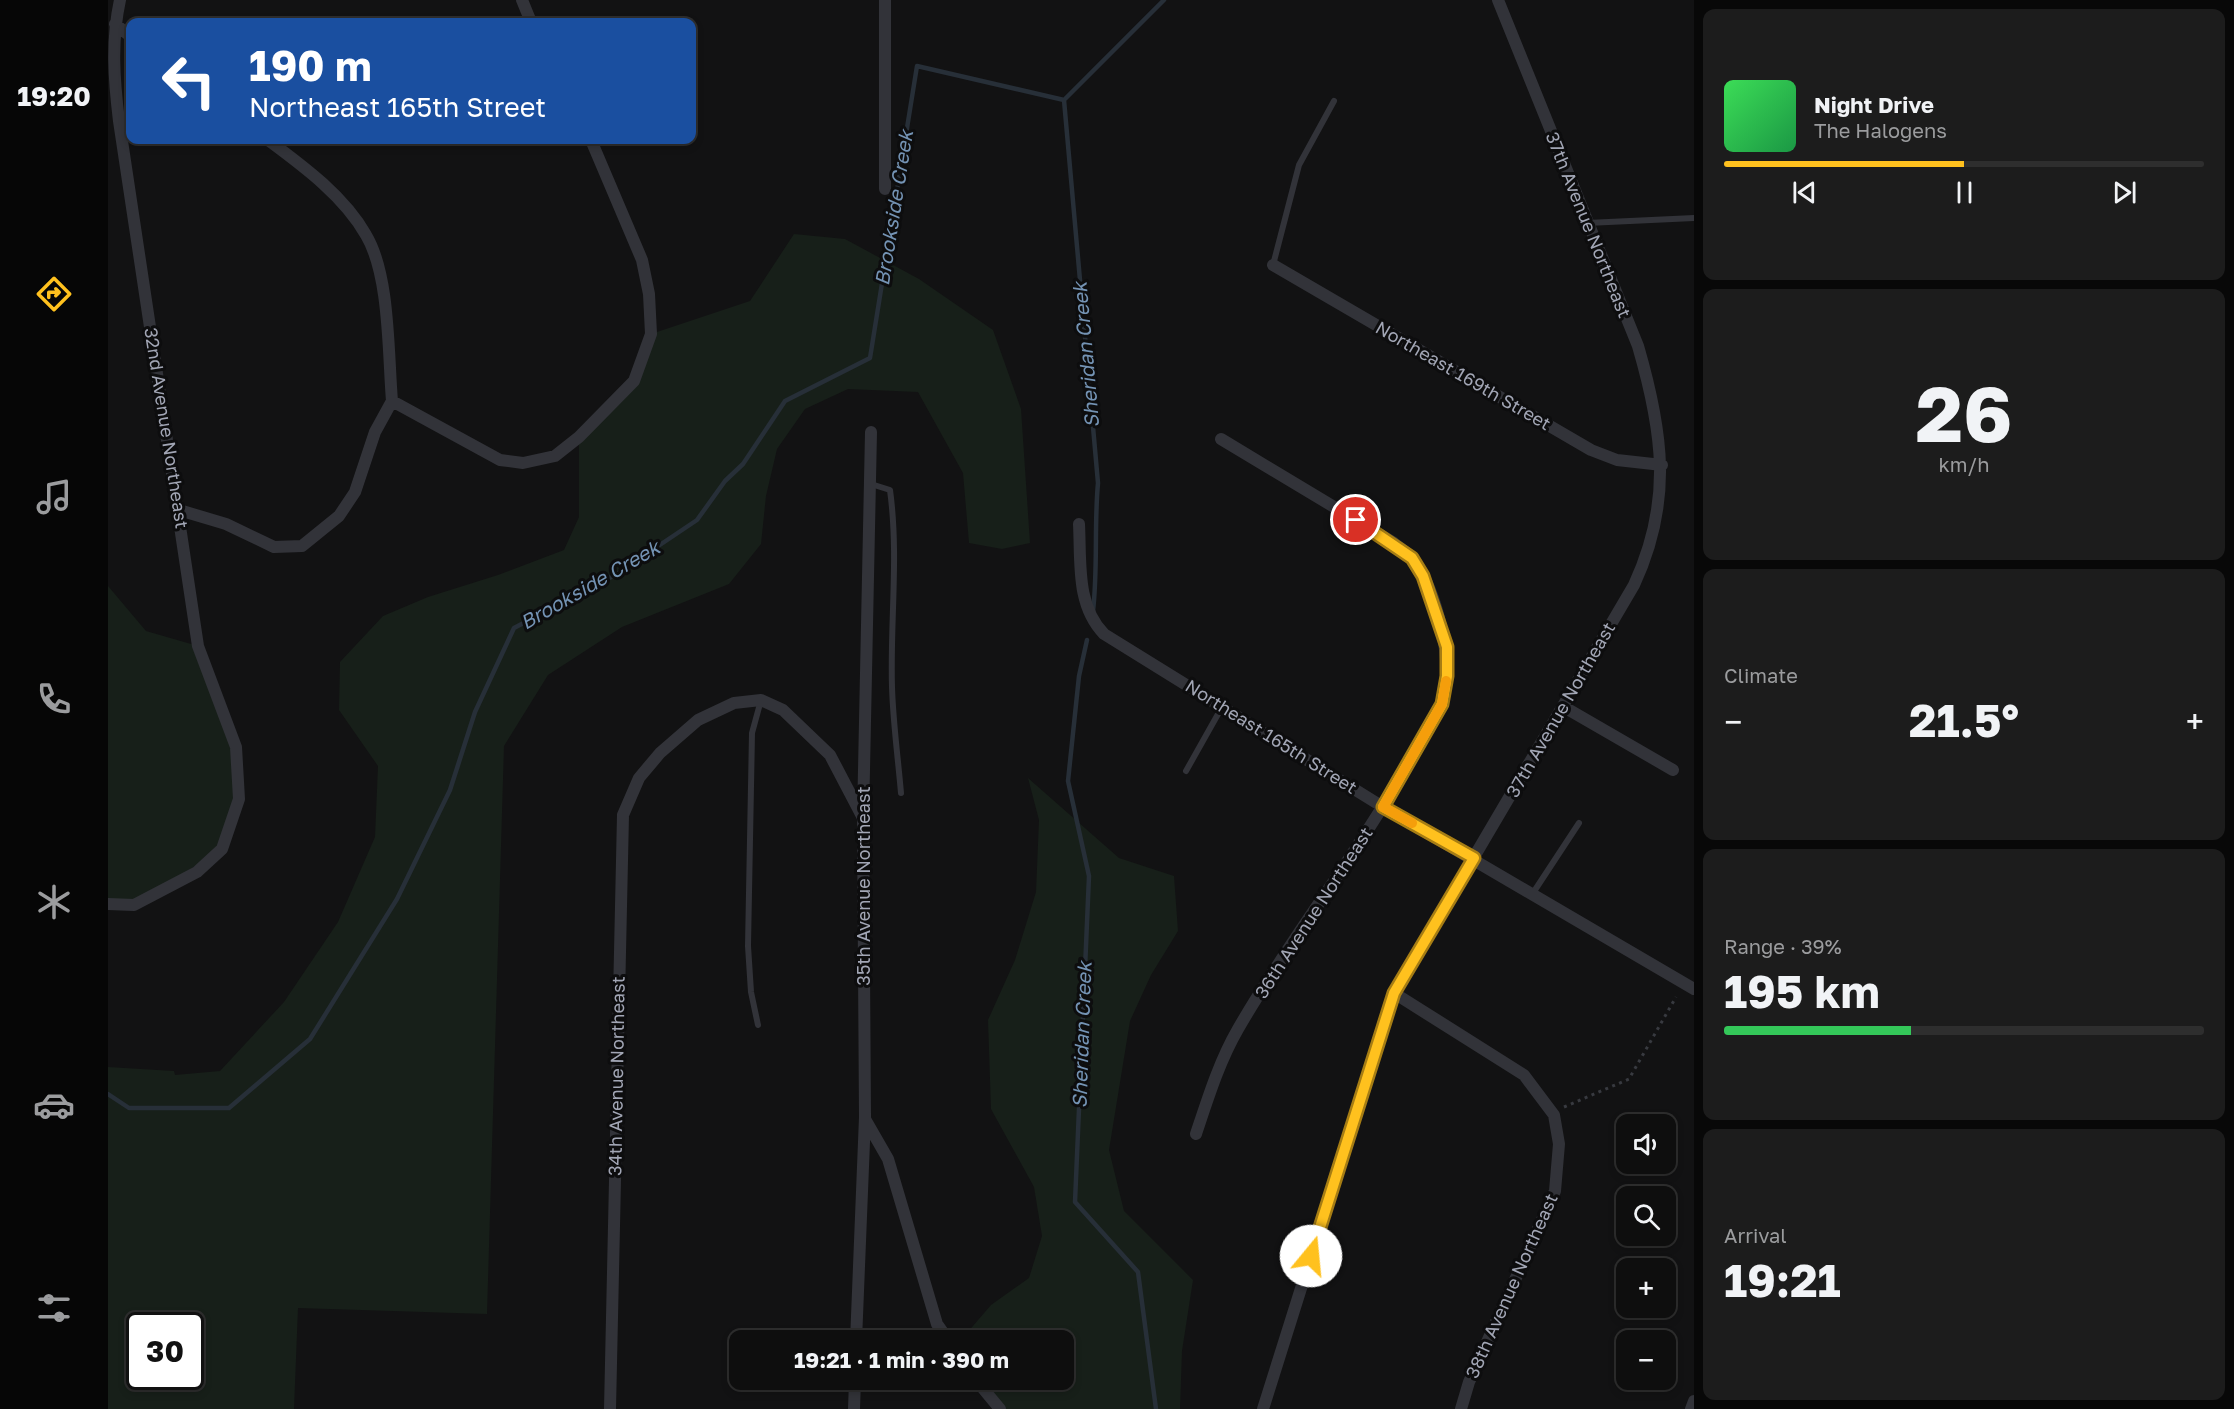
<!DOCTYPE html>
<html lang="en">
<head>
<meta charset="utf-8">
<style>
	:root { --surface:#0e0e0e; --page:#1c1c1c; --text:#f1f3f6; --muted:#9b9c9e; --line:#2e2e2e; --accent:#ffc11e }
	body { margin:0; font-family:"Golos Text",sans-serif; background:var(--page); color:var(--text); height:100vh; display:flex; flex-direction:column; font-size:22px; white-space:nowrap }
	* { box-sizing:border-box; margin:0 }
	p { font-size:20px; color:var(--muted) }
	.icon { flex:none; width:33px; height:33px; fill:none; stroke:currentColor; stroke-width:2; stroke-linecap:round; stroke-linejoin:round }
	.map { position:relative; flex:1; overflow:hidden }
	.sheet { display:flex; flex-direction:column; gap:9px; padding:9px; background:#080808; width:540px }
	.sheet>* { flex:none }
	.guide { position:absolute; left:18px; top:18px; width:570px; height:126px; border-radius:12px; box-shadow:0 3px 9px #0003,0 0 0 2px var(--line); background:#1a4fa0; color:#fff; overflow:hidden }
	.fabs { position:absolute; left:1508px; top:1114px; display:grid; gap:12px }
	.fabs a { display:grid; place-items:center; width:60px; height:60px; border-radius:12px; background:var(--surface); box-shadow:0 3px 9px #0003,0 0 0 2px var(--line); font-size:30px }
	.speed { position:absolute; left:18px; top:1312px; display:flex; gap:12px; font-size:30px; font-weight:700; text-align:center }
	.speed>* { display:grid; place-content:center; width:78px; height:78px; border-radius:50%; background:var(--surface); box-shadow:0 3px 9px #0003,0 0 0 2px var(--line); line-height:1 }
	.speed .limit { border:3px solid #111; border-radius:9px; background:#fff; color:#111 }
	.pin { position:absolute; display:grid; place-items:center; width:51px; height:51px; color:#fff; margin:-26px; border:3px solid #fff; border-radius:50%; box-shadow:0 2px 6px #0007 }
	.me { position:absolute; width:66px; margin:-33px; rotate:17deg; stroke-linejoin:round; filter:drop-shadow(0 0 4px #0008) }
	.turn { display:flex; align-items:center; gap:21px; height:126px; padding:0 24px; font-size:27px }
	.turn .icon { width:78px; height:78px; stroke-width:2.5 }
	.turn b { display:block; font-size:42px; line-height:51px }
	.big { font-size:45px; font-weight:700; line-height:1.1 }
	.sheet .widget { flex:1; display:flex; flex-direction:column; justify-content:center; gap:9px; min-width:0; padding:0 21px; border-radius:12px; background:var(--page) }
	.sheet .dial { align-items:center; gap:0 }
	.dial b { font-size:78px; line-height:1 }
	.song { display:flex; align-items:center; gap:18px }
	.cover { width:72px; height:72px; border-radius:9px; background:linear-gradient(135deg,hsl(130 70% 55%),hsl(140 70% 35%)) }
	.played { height:6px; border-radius:3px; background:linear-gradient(90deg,var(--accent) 50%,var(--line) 50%) }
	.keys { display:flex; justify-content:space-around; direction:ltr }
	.heat { display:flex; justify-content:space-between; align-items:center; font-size:33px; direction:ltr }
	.charge { height:9px; border-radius:4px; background:linear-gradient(90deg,#34c759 39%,var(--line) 0) }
	.trip { position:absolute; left:621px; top:1330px; width:345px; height:60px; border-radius:12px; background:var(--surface); box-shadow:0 3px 9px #0003,0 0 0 2px var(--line); font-weight:700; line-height:60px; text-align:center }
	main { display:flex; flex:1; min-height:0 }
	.dock { display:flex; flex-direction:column; width:108px; justify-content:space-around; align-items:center; background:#060606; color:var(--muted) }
	.dock .icon { width:42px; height:42px }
	.dock .active { color:var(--accent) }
	.dock b { font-size:27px; color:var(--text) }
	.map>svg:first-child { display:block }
	.green { fill:#171f19; fill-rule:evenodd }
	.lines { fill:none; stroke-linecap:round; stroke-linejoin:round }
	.stream { stroke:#272f38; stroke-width:4.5 }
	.path { stroke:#383a40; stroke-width:3; stroke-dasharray:3 4.5; stroke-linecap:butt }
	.lane { stroke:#323339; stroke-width:6 }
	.street { stroke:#323339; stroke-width:12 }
	.route-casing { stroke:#a67d14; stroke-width:15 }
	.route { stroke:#ffc11e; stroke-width:10 }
	.slow { stroke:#f59e0b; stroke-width:10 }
	.labels { text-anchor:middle; stroke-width:6; stroke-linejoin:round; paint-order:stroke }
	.street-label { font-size:18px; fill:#a2a6b5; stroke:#0d0d0e }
	.water-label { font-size:20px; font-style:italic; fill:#7493b4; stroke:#0d0d0e }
</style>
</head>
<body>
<main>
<nav class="dock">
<b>19:20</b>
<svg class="icon active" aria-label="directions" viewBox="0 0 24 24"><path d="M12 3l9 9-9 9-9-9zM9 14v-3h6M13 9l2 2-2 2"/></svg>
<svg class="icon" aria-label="music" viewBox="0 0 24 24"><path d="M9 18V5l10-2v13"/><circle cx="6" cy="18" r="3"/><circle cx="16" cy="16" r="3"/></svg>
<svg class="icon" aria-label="phone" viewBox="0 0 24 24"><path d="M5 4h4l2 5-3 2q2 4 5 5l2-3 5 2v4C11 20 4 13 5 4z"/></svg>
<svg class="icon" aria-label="climate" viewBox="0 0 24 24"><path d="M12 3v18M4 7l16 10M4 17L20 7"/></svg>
<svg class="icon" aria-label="car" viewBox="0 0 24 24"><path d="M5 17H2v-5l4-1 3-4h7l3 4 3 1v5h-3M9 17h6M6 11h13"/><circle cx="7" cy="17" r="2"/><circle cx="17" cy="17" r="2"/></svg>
<svg class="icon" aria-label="filters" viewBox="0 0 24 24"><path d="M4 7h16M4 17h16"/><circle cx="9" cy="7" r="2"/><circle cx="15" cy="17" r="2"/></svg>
</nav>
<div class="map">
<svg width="1586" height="1409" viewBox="0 0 1586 1409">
	<rect width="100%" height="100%" fill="#121213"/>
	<path class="green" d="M686,234l51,5 74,40 74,51 28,79 9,134 -28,6 -33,-6 -6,-70 -45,-81 -70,-3 -43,20 -28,40 -11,47 -5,48 -32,40 -107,43 -74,48 -44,71 -17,568 -189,-6 -4,101h-186v-342l66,4 1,4 45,-4 64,-69 54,-80 37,-85 3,-71 -39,-56 1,-48 43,-46 45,-19 70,-22 66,-25 15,-33v-80l55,-56 17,-47 99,-33zM32,1326h50v51h-50z
		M0,586l38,45 52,15 38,101 3,52 -17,50 -88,56 -26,-1z
		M920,778l91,80 55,18 4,55 -27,44 -21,46 -21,129 15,61 69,69 -11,71 -2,58h-180l-24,-29h88v-39h-104l31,-36 38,-27 13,-42 -8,-49 -43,-78 -3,-89 27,-60 21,-68 3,-72z"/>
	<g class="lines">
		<path class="stream" d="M956,100l34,383c-4,43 0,85 -5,128
			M979,640l-8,36 -11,105 21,95 -14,326 63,70 18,137
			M0,1094l21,14h100l81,-69 87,-140 53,-109 25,-78 39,-84 101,-53 82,-55 28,-39 18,-17 42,-63 85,-43 47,-292 147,34 100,-100"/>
		<path class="path" d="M1456,1107l65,-28 47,-82"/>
		<path class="lane" d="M1479,223l107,-5
			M1165,265l26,-100 35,-64
			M763,484l19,6c9,66 0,131 2,197 1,35 6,71 9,106
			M1078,771l36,-64
			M1425,893l46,-70
			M650,1025l-7,-33 -3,-46 4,-213 9,-33"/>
		<path class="street" d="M414,0l9,22
			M777,0v189
			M7,24l15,12
			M160,140c35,26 76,56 98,95 24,40 22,119 26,166
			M1165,265l318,185 26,10 45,5
			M71,510l47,14 48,23 28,-1 37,-30 16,-24 20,-60 17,-31 108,59 23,3 32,-7 24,-19 55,-56 17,-47 -2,-40 -7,-34 -51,-120
			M971,524c2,39 -3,81 25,110l279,173 311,182
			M1456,707l109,63
			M0,904l26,1 63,-33 25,-23 17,-50 -3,-52 -38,-101 -79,-525c-5,-41 -8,-80 1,-121
			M1286,993l130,82 30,40 5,29 -4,47 -86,191 -8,27
			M757,1119l23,40 49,165 12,17
			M1088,1134c12,-36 23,-72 42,-105 50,-87 113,-166 163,-253 13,-23 30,-47 40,-71 15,-37 -4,-118 -29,-147 -5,-6 -12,-10 -18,-15l-173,-104
			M748,1341l9,-224 -2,-299 8,-386
			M868,1380l24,29
			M502,1409l13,-594 16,-37 21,-25 38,-33 36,-17 27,-3 22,10 47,45 33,63
			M746,1409l1,-29
			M1155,1409l131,-416 240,-408c39,-84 29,-153 4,-239l-140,-346
			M1583,1409l3,-8"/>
	</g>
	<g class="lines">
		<g class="route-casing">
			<path id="route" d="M1203,1256l83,-263 80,-135 -91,-51 59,-103 5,-28v-29l-24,-71 -11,-18 -56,-38"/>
		</g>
		<use href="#route" class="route"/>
		<path class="slow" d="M1304,823l-29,-16 59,-103 4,-23"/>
	</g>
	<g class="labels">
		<g class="street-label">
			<text transform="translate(1480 225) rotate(68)" y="6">37th Avenue Northeast</text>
			<text transform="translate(1355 376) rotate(30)" y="6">Northeast 169th Street</text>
			<text transform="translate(58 428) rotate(81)" y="6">32nd Avenue Northeast</text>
			<text transform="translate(1453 710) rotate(-60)" y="6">37th Avenue Northeast</text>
			<text transform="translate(1163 737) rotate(32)" y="6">Northeast 165th Street</text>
			<text transform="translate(756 886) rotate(-90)" y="6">35th Avenue Northeast</text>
			<text transform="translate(1206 913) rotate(-57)" y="6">36th Avenue Northeast</text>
			<text transform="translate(509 1076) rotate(-89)" y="6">34th Avenue Northeast</text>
			<text transform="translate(1404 1286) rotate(-66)" y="6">38th Avenue Northeast</text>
		</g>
		<g class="water-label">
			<text transform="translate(786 208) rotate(-81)" y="7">Brookside Creek</text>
			<text transform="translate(978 355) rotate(-95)" y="7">Sheridan Creek</text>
			<text transform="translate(482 585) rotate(-30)" y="7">Brookside Creek</text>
			<text transform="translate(974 1035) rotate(-88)" y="7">Sheridan Creek</text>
		</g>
	</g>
</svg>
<div class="fabs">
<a><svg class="icon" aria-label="sound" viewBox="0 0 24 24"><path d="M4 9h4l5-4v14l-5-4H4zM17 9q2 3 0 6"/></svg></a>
<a><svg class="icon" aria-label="search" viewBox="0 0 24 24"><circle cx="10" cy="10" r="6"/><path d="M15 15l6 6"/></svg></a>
<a>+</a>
<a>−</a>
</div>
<div class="speed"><div class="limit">30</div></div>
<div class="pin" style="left:1248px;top:520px;background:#d93025"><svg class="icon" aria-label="arrive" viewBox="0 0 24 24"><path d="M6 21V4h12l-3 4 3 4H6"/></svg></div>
<svg class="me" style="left:1203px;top:1256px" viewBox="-20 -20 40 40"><circle r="19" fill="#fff"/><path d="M0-13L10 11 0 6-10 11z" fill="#ffc11e"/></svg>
<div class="trip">19:21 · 1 min · 390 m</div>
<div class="guide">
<div class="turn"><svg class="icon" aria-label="left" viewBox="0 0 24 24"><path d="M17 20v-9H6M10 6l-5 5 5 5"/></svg><div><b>190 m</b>Northeast 165th Street</div></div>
</div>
</div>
<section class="sheet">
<div class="widget">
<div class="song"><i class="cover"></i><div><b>Night Drive</b><p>The Halogens</p></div></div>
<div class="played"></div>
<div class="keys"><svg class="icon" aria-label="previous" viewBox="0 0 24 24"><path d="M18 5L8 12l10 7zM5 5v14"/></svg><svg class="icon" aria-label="pause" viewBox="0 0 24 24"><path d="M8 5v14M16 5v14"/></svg><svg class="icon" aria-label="next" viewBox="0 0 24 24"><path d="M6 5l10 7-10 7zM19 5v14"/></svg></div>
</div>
<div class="widget dial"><b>26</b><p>km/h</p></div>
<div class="widget"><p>Climate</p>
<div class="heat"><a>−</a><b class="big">21.5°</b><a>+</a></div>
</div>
<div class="widget"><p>Range · 39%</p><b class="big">195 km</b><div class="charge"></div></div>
<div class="widget"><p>Arrival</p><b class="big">19:21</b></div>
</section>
</main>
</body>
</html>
